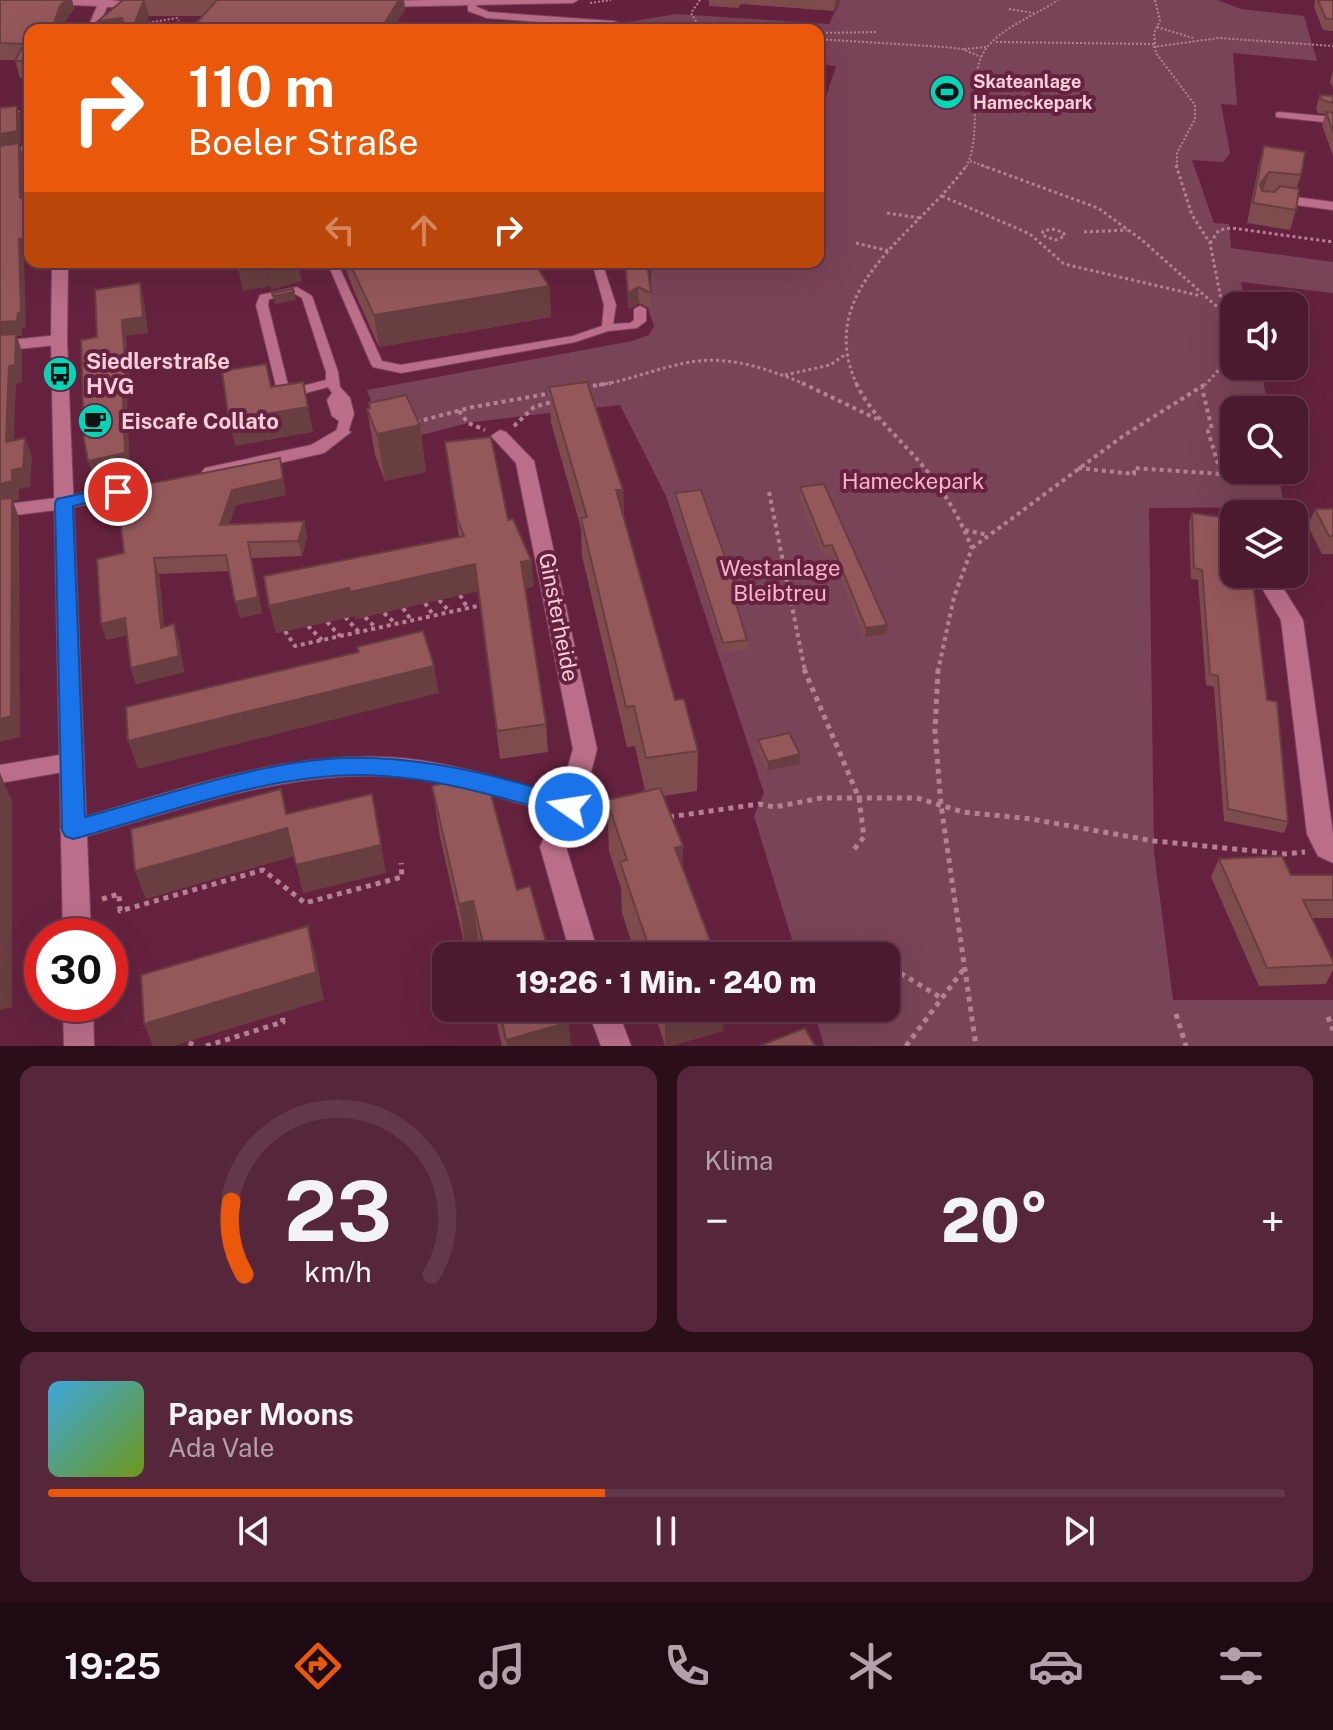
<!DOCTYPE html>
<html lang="de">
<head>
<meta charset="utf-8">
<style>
	:root { --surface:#4c1a2e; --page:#56273a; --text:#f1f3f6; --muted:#b2a1aa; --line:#63384a; --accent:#ea580c }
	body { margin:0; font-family:"Public Sans",sans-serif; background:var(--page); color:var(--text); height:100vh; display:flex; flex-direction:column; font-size:30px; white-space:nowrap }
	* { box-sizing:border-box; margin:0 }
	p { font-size:26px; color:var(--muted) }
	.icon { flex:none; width:44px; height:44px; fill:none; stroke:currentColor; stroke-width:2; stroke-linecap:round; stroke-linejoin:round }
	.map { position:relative; height:1046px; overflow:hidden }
	.side { display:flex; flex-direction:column; gap:20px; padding:20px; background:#2a0e19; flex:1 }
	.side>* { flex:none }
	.banner { position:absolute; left:24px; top:24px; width:800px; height:244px; border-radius:16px; box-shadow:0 8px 32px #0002,0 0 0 2px var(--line); background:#ea580c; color:#fff; overflow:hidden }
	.tools { position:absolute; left:1220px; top:292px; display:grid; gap:16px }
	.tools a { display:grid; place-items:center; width:88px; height:88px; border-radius:16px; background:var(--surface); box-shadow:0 8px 32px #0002,0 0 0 2px var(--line); font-size:40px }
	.speed { position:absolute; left:24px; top:918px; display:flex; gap:16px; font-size:40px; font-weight:700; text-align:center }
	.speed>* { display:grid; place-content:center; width:104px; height:104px; border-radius:50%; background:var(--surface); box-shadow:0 8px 32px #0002,0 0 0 2px var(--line); line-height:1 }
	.speed .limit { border:12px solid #d22; background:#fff; color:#111 }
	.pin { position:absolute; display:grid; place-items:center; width:68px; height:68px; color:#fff; margin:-34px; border:4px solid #fff; border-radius:50%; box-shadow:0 2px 8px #0007 }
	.me { position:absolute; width:88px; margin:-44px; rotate:283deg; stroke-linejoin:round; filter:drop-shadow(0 0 6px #0008) }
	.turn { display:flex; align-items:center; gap:28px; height:168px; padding:0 32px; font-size:36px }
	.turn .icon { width:104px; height:104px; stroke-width:2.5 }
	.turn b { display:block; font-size:56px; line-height:68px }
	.lanes { display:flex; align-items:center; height:76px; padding:0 32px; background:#0003; justify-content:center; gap:40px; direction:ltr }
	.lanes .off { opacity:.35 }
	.big { font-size:60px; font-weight:800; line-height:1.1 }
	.side .tile { flex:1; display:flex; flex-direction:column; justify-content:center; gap:12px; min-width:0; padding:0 28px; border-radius:16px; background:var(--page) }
	.side .dial { align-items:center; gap:0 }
	.dial svg { height:208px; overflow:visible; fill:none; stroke:var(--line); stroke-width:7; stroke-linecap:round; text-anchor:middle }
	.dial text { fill:var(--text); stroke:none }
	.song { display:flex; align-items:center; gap:24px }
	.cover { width:96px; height:96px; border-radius:12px; background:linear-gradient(135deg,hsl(200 70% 55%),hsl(80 70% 35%)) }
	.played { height:8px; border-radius:4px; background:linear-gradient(90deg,var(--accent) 45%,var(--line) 45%) }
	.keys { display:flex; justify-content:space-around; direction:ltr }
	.heat { display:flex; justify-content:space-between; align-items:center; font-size:44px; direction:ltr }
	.side .tiles { flex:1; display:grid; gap:20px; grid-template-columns:1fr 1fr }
	.tile:last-child { grid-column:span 2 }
	.trip { position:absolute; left:432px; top:942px; width:468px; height:80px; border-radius:16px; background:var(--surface); box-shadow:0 8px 32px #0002,0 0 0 2px var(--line); font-weight:800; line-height:80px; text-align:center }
	.menu { display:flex; height:128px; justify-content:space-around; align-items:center; background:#1e0a12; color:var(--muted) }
	.menu .icon { width:56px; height:56px }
	.menu .active { color:var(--accent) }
	.menu b { font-size:36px; color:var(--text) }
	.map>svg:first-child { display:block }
	.green { fill:#7a4458 }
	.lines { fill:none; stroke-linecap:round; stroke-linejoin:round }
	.lane-casing { stroke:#7f445f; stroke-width:2 }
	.street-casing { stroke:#7f445f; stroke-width:2 }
	.secondary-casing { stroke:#7f445f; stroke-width:2 }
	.path-far3 { stroke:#b58094; stroke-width:2; stroke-dasharray:2 2; stroke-linecap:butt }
	.path-far2 { stroke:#b58094; stroke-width:3; stroke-dasharray:3 3; stroke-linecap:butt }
	.path-far1 { stroke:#b58094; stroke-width:4; stroke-dasharray:4 4; stroke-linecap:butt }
	.path { stroke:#b58094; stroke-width:5; stroke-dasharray:5 5; stroke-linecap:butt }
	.lane { fill:#ba6e89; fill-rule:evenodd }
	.street { fill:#ba6e89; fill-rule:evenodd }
	.secondary { fill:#ba6e89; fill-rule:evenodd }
	.wall { fill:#7f4c4e }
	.shaded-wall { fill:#683e40 }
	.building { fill:#94585b; stroke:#683e40; stroke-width:2 }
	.route { fill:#1a73e8; stroke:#114b97; stroke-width:2 }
	.labels { text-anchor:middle; stroke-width:8; stroke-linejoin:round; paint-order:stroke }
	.far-poi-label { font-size:18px; font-weight:bold; fill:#f7cdda; stroke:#65223e; text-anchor:start }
	.poi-label { font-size:22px; font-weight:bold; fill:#f7cdda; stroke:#65223e; text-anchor:start }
	.park-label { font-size:22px; fill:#fbb3cb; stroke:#65223e }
	.street-label { font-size:22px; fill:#f7cdda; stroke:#65223e }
</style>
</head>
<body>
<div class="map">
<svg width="1333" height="1046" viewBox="0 0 1333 1046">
	<rect width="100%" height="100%" fill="#65223e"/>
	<path class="green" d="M841,0h376l24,9 63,7 13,45 -84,-8 4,52 -16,-1 9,49 -7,9 -31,-2 22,63 15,1 2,24 102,14v31l-92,-11 5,24h-12v60h27l7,44h-34v60h44l6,37 -135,1 5,344 19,148h160v46h-509l-11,-38h73v-52h-89l-43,-140 10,-23 -98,-297 -46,-91 -148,17 -86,22 -19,-54 265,-49 17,-6 5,-9 -6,-17 3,-1v-46h167v-140l18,-56 -18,-2v-34h-165l-25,-8 48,-8 153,10z"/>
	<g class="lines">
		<g class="lane-casing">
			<path id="lane" d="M1279,112l54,5v6l-57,-6v-4z
				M30,146v6l-30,4v-6z
				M327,262h10l45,99 19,4 172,-29 29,-10 2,-21 -12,-43h10l14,43 -3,19 17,-1 4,-3v-11l6,-3 6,3v12l-9,7 -29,3 -33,11 -174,31 -28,-6 -2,-3z
				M297,287l15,9 26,76 2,15 10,11 4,16 -7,21 -5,1 -6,-4 3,-11 -7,-5 -5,-16 5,-7 -4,-6 -33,9 -13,-2 -6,-8 -20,-81 4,-10zM295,294l7,4 24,74v8l-31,8 -7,-3 -20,-80 1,-6z"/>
		</g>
		<g class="street-casing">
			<path id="street" d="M468,2h8l1,5 12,5 124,9 30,9 -156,-12 -19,-7z
				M1272,194l61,8v8l-66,-9 -2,-3z
				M59,335l6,1 2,4 -2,4 -65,7v-10z
				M342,427l9,5 -27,21 -112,25 -10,-6 3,-4 106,-23z
				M500,430l6,2 28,29 63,288 -15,58 -16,40 33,109h-28l-31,-109 14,-34c-45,-12 -90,-28 -136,-34 -117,-16 -234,30 -345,61l-9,-3 -4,-7 4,-7 9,-3c111,-31 228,-76 345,-60 48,7 95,23 142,35l13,-46 -57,-286 -25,-27z
				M142,481l10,6 -3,4 -85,18 -64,8v-12l64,-8z
				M1265,574l10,1 28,45 30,214v29l-15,-7 -11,-22 -26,-214 -24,-40z
				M71,753l9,2 3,7 -3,7 -80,14v-18z
				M587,1008h30l14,38h-30z"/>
		</g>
		<g class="secondary-casing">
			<path id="secondary" d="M11,0h99l39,5 -5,3 -37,-1 -10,23h-10l10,-24 -81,-3z
				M427,0h151l-5,3 -193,4 -5,-3 5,-3z
				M52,262h16l-1,78 24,596h-28l-12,-596z
				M63,1004h30l1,42h-30z"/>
		</g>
		<path class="path-far3" d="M700,0l-9,13 10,17
			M1155,0l5,21 -6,12 2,20 39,52v14l-18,34v14
			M590,3l21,-3
			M1009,9l25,4
			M1157,27l36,11
			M147,30v-7l30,-5 2,3
			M818,33l60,-1
			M818,39l127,8 17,2 19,8
			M996,42l158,2
			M1153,47l66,-9 114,8
			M964,49l23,-2
			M14,112l16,-1
			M970,161l16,6
			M966,167c19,-37 -3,-93 23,-122 18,-20 47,-30 69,-45"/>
		<path class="path-far2" d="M981,165l117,43 44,32 81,72
			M1176,165l16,50 18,28 17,86 -3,27 -7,16 -12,13
			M942,196l88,38 34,30 137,32
			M887,213l33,5
			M1052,229l11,3 2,4 -10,4 -13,-5 1,-4z
			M1084,232l43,-2
			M856,243l33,8
			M1210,243l9,-13 13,-2 101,14
			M785,375l45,-10 16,-11
			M599,385c32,-5 61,-18 92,-23 39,-7 80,8 116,23
			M857,385c-45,-97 62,-152 110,-220"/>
		<path class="path-far1" d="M802,383l75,36
			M856,383c15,31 37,49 59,74 24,26 44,58 57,91l-18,49 -16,74
			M585,387l26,-4
			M459,411l9,12 17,7
			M416,422l57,-15 79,-14
			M514,426l20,-19 21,-6
			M1078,468l56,6v-6l87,6 -13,-43 4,-2 -10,-41
			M769,492l36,179
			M965,530l23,5
			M972,548l151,-112 84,-53
			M460,595l8,14
			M439,600l11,12
			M425,603l9,13
			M403,608l9,13
			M384,613l12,11
			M345,617l14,15
			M365,617l11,11
			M327,622l13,14
			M308,626l14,14
			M285,631l10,15 187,-41"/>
		<path class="path" d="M804,669l55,129 5,39 -13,16
			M938,669l-3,62 6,74 35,241
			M590,812l23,5
			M669,817l90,-13 16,3 46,-9h96l46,14 68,7 123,22 130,13 21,-2
			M102,899l17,-5 1,17 143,-41 42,33 97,-26 -1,-14
			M892,968l51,31
			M1176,1014l10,32
			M1328,1017l5,13
			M190,1046l2,-5
			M206,1046l77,-24 -1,-9
			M906,1046l57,-76"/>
		<use href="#lane" class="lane"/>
		<use href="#street" class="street"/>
		<use href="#secondary" class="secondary"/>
	</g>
	<path class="wall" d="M0,0h72l2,9 -11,15 -1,6h-32v47l-10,1 -5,-18h-15z
		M123,0h281l1,10 -202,6h-54z
		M709,0h131l-6,11 -93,-7 -3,4 -29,-2z
		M1315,0h18v31l-10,-1 -9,-23z
		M1333,71v17l-3,-6z
		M1320,95l13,1v60l-11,-31 3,-11 -7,-1 -2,-5z
		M1264,146l37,29 -4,13 -1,22 -6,20 -43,-7 12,-59z
		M343,262h192l14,24 2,31 -172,30 -25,-56z
		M624,262h23l4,31v16l-12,-6 -10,6z
		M549,387l74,103 1,28 51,182 23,51 -1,40 -34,5 19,71 34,89h-80l-14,-43 -1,-25 -12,-37 -2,-51 38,-9 -10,-45 -8,1 -45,-191 -1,-28 -30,-105z
		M367,409l53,16 6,47 -41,9 -10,-26z
		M445,442l63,78 23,40 3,26 -9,3 21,135 2,28 -48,7 -22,-168 -123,28v-3l-79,17 -7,-27 190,-69z
		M283,474l3,21 -50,10 -7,19 75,-3 3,16 -5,19 -50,2 10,55 -22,5 -11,-47 -70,3 5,53 10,-3 5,17 5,31 -48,12 -5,-16 -4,-33 -21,5 18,-87z
		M800,487l87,138 -1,9 -21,3 -34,-83 -8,1 -24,-59z
		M675,493l64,103 -1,9 -2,1 11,34v10l-24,2 -48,-150z
		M1315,509h18v45h-11l-14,-28z
		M1192,513l75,187 21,122 -4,11 -60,-12 -10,-134 -8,-2 -8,-105 -7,-1 -2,-56z
		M758,740l41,24 -32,7 -10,-21z
		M432,786l85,104 33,66h-69l-1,-3 -13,3 -27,-119z
		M1219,859l72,16h42v43h-21l21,43v8l-7,15 -67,2 -48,-109z
		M493,1008h72l6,38h-69z
		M653,1008h71l-1,23 -53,15h-5z"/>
	<path class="shaded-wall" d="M65,0h7l2,9 -11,15 -1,6h-10l7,-22z
		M144,0l5,16 -6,14h-11z
		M399,0h5l1,10 -12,20h-13z
		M835,0h5l-6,11z
		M122,18l3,12h-25l-2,-9z
		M17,106l4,12v26h-1l3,12 1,55 -24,-64v-13z
		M1269,172l-6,19 -9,12 6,-19z
		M30,230v22l-6,1 2,74 -4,1v8h-5l5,16v31l-6,1 -3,77 -7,-19 -6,-120 19,-83z
		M283,262h15l4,19 -31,9 -5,-24z
		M265,263l5,23 -27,5 -5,-23z
		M140,283l4,16 4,34 -22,3 5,56 -4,1 3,77 -36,9 -6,-18 34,-85v-56z
		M549,286l2,31 -172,30 -5,-32z
		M638,287l1,16 -10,6 -1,-16z
		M294,292l2,8 -21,4 -2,-8z
		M308,407l5,25 -78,14 -6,-26z
		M420,425l6,47 -41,9 -8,-47z
		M25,438l7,19 -2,30 -11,2v11l-6,1 6,17 1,219 -20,5v-258l12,-14z
		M280,458l6,37 -50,10 -12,35 -4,-15 12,-35z
		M616,490h7l1,37z
		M304,521l3,16 -5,19 -4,-15z
		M248,542l14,71 -22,5 -5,-16z
		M154,558l5,16 7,70 -5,-16z
		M531,560l3,26 -11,3 -2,-27z
		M475,564l3,27 -123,28 -5,-27z
		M349,588l6,28 -79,17 -7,-27z
		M125,618l6,16 -25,6 -5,-16z
		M174,624l5,17 5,31 -48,12 -5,-16z
		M887,625l-1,9 -21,3 1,-9z
		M434,666l5,27 -301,76 -10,-28z
		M800,754l-1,10 -32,7 1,-9z
		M0,773l12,28v206l-12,3z
		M372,794l14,79 -83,20 -7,-28z
		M287,828l8,28 -149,43 -11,-28z
		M683,846l-1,52 -7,-50z
		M473,901l7,52 -13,3 -8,-52z
		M308,926l7,28 9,46 -150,46h-21l-9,-22z
		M665,1008h59l-1,23 -53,15h-5z
		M569,1022l2,24h-64l-1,-6z"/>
	<path class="building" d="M0,0h65l-6,8 -7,22h-22v30l-15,1 9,-17 -24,-1z
		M123,0h21l-12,30h-7l-3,-12 -24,3z
		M217,0h182l-19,30h-190z
		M1318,0h15v19h-7z
		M1320,95l13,1v7l-11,-3z
		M17,106v25l-17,3v-26z
		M1326,112l7,1v19z
		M19,143l1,55 10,-1v40l-11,2 2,73 -3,1 -1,8 -17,1v-176z
		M1264,146l41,6 -4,23 -32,-3 -9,12 2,7 13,1 5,-6 19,3 -3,21 -43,-7z
		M236,262h47l-17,4 -1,-3 -27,5z
		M349,262h185l15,24 -175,29z
		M625,262h22l4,31 -13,-6 -10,6z
		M140,283l3,34 -21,3 4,56h-4l3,77 -37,8 -4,-22 -3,-99 16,-3 -2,-47z
		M293,289l1,3 -21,4 -1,-3z
		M16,334l-1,31 -6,1 -3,76 19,-4 -2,30 -11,2v11l-12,3v-149z
		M266,364l5,23 32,-5 5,25 -79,13 -7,-49z
		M587,382l36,108h-7l59,210 9,-1 14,52 -52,7 -12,-52 -8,1 -45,-189 6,-1 -38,-130z
		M406,395l14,30 -43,9 -10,-25 3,-1 -1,-5z
		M491,437l17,83 5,-1 18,41 -10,2 25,162 -49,7 -22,-167 -125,28 -1,-4 -80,18 -5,-30 200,-40 -7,-18 -12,-76z
		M280,458l3,21 -51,11 -12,35 84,-4 -6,20 -50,1 10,55 -23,5 -9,-47 -72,3 7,70 13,-4 5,32 -48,12 -6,-50 -24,6 -4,-65 27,-6 -7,-63z
		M824,484l63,141 -21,3 -34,-83 -8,1 -24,-59z
		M701,490l38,106 -5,1 13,43 -24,3 -48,-150z
		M12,498l-1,218 -11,3v-220z
		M1315,509h18v27h-4z
		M1192,513l42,6v55h18l15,126 10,2 11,120 -60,-13 -10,-133 -8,-2 -8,-104 -8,-2z
		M423,631l11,35 -306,75 -2,-34 233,-55 -2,-5z
		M789,733l11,21 -32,8 -10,-22z
		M485,773l32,117 13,-4 20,70h-64l-13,-55 -14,3 -27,-118z
		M660,788l23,58 -8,2 41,108h-64l-32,-94 7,-2 -20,-60z
		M281,789l5,25 86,-20 9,51 -85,20 -9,-37 -152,43 -4,-42z
		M1282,856l9,19h42v25h-30l30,61v4l-66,3 -48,-109z
		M308,926l8,46 -172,52 -3,-49z
		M499,1008h66l4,14 -63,18z
		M805,1028l10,18h-56z"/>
	<path class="route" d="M118,486l9,6 -3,3 -51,11 12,311c79,-21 160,-51 242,-58 83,-7 172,16 251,42l3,6 -3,6 -9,3c-61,-16 -121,-36 -185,-40 -100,-8 -214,36 -311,63l-8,-3 -3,-6 -7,-327 2,-4z"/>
	<defs>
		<g id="stadium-disc" transform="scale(1.8)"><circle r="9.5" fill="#03d5b6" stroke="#65223e"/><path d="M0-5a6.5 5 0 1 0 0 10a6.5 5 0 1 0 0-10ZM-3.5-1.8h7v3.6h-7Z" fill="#111"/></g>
		<g id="bus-disc" transform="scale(1.8)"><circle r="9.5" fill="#03d5b6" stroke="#65223e"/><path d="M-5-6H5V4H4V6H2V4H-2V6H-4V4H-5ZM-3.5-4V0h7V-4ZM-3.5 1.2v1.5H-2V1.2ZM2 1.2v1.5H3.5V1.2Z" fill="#111"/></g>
		<g id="cafe-disc" transform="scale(1.8)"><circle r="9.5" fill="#03d5b6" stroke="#65223e"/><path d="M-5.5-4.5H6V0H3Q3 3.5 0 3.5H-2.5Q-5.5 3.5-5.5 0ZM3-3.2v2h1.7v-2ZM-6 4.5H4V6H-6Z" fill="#111"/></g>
	</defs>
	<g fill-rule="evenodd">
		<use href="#stadium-disc" x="947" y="92"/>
		<use href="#bus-disc" x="60" y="374"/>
		<use href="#cafe-disc" x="95" y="421"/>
	</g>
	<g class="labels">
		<g class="far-poi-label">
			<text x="973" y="88">Skateanlage<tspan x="973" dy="21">Hameckepark</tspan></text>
		</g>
		<g class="poi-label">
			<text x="86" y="369">Siedlerstraße<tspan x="86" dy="25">HVG</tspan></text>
			<text x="121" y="429">Eiscafe Collato</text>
		</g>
		<g class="park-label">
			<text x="913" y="489">Hameckepark</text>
			<text x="780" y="576">Westanlage<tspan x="780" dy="25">Bleibtreu</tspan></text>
		</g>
		<g class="street-label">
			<text transform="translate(559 617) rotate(79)" y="8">Ginsterheide</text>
		</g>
	</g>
</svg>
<div class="tools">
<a><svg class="icon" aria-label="sound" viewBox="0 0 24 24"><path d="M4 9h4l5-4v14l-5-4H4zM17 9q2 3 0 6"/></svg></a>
<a><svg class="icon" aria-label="search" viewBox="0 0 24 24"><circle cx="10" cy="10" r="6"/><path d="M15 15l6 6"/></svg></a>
<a><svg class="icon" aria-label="layers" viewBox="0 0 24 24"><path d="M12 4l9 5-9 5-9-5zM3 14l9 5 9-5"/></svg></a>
</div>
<div class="speed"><div class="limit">30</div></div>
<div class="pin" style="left:118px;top:492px;background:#d93025"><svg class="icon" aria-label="arrive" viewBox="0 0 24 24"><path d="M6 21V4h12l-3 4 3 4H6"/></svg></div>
<svg class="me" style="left:569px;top:807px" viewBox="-20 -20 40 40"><circle r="17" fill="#1a73e8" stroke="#fff" stroke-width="3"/><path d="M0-11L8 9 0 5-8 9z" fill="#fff"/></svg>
<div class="trip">19:26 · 1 Min. · 240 m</div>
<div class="banner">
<div class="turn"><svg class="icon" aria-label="right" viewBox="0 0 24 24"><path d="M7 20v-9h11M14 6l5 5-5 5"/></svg><div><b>110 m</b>Boeler Straße</div></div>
<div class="lanes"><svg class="icon off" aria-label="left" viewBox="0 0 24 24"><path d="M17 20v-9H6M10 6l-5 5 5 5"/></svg><svg class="icon off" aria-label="ahead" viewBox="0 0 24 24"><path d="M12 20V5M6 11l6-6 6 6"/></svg><svg class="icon" aria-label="right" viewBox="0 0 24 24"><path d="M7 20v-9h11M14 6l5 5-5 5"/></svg></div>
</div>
</div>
<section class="side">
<div class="tiles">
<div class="tile dial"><svg viewBox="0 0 100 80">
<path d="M14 69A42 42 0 1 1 86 69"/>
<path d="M14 69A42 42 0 0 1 9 41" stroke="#ea580c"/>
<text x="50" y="56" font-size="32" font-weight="700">23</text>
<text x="50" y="72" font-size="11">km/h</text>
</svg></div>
<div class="tile"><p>Klima</p>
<div class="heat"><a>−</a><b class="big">20°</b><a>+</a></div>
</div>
<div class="tile">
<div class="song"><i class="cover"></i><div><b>Paper Moons</b><p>Ada Vale</p></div></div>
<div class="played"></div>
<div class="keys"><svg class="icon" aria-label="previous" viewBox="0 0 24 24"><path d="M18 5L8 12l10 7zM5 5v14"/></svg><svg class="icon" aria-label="pause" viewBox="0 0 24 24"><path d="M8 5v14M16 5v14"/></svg><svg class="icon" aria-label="next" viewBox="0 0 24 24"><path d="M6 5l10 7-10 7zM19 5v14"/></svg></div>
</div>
</div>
</section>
<nav class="menu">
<b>19:25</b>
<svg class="icon active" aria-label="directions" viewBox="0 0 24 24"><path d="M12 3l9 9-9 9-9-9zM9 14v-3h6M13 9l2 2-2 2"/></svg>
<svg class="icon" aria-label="music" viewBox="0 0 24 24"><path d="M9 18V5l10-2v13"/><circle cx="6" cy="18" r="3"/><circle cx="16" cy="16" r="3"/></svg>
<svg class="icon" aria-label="phone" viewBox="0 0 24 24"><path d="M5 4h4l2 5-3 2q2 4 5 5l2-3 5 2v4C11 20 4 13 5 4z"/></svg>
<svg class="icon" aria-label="climate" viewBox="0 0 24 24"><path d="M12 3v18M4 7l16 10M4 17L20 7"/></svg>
<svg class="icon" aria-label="car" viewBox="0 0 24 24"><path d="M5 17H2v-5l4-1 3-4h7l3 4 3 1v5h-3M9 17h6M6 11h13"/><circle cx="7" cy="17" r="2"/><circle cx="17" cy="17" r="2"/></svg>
<svg class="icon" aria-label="filters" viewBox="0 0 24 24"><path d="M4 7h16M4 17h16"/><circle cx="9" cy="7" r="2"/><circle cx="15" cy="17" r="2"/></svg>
</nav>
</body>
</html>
